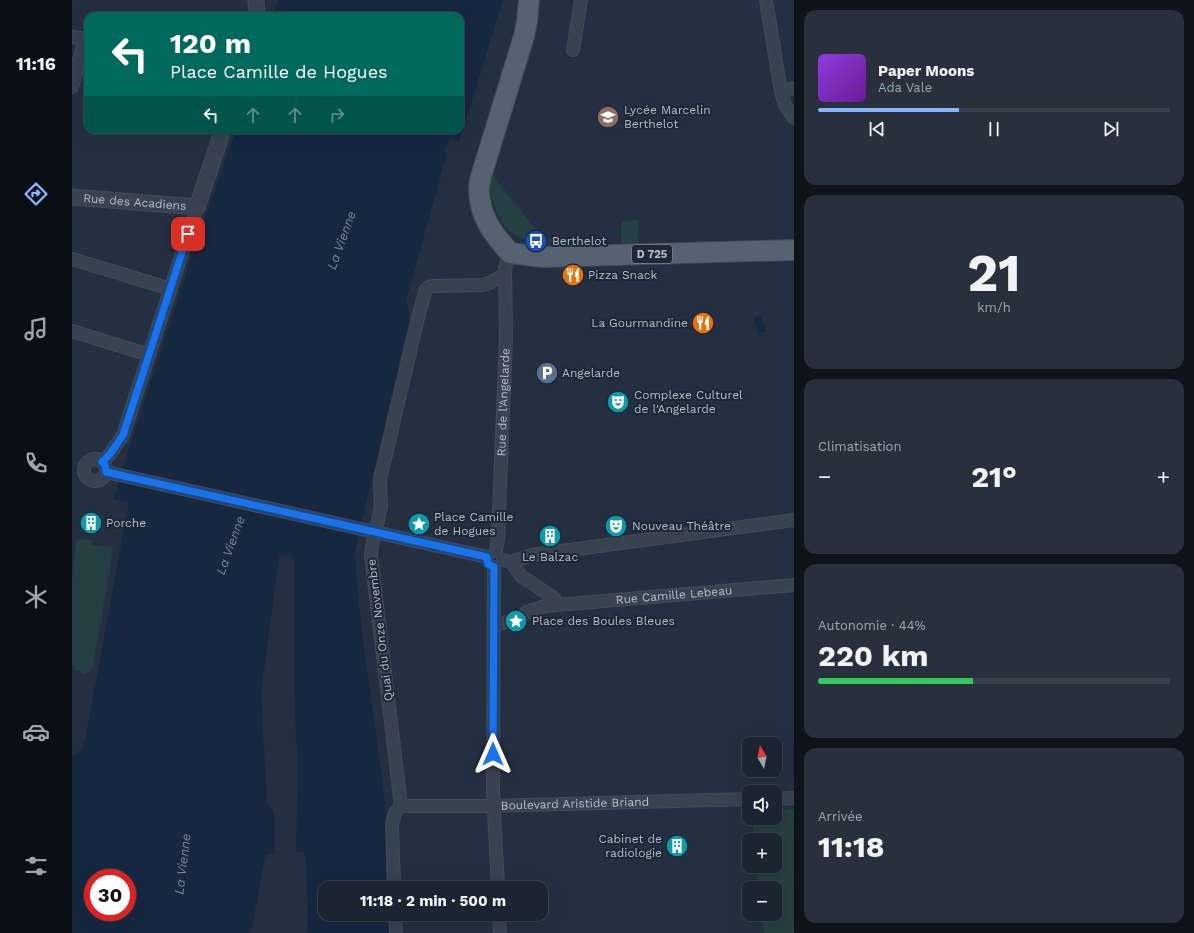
<!DOCTYPE html>
<html lang="fr">
<head>
<meta charset="utf-8">
<style>
	:root { --surface:#1b2431; --page:#28303d; --text:#f1f3f6; --muted:#a0a4ab; --line:#39414d; --accent:#88b4fd }
	body { margin:0; font-family:"Work Sans",sans-serif; background:var(--page); color:var(--text); height:100vh; display:flex; flex-direction:column; font-size:15px; white-space:nowrap }
	* { box-sizing:border-box; margin:0 }
	p { font-size:13px; color:var(--muted) }
	.icon { flex:none; width:22px; height:22px; fill:none; stroke:currentColor; stroke-width:2; stroke-linecap:round; stroke-linejoin:round }
	.map { position:relative; flex:1; overflow:hidden }
	.details { display:flex; flex-direction:column; gap:10px; padding:10px; background:#0f141b; width:400px }
	.details>* { flex:none }
	.guide { position:absolute; left:12px; top:12px; width:380px; height:122px; border-radius:12px; box-shadow:0 4px 16px #0002,0 0 0 1px var(--line); background:#00695c; color:#fff; overflow:hidden }
	.needle { width:26px; rotate:350deg }
	.fabs { position:absolute; left:670px; top:737px; display:grid; gap:8px }
	.fabs a { display:grid; place-items:center; width:40px; height:40px; border-radius:8px; background:var(--surface); box-shadow:0 4px 16px #0002,0 0 0 1px var(--line); font-size:20px }
	.speed { position:absolute; left:12px; top:869px; display:flex; gap:8px; font-size:20px; font-weight:700; text-align:center }
	.speed>* { display:grid; place-content:center; width:52px; height:52px; border-radius:50%; background:var(--surface); box-shadow:0 4px 16px #0002,0 0 0 1px var(--line); line-height:1 }
	.speed .limit { border:6px solid #d22; background:#fff; color:#111 }
	.pin { position:absolute; display:grid; place-items:center; width:34px; height:34px; color:#fff; margin:-17px; border-radius:8px; box-shadow:0 2px 6px #0006 }
	.me { position:absolute; width:44px; margin:-22px; rotate:0deg; stroke-linejoin:round; filter:drop-shadow(0 0 3px #0008) }
	.turn { display:flex; align-items:center; gap:14px; height:84px; padding:0 20px; font-size:18px }
	.turn .icon { width:52px; height:52px; stroke-width:2.5 }
	.turn b { display:block; font-size:28px; line-height:34px }
	.lanes { display:flex; align-items:center; height:38px; padding:0 20px; background:#0003; justify-content:center; gap:20px; direction:ltr }
	.lanes .off { opacity:.35 }
	.big { font-size:30px; font-weight:700; line-height:1.1 }
	.details .widget { flex:1; display:flex; flex-direction:column; justify-content:center; gap:6px; min-width:0; padding:0 14px; border-radius:12px; background:var(--page) }
	.details .dial { align-items:center; gap:0 }
	.dial b { font-size:52px; line-height:1 }
	.song { display:flex; align-items:center; gap:12px }
	.cover { width:48px; height:48px; border-radius:6px; background:linear-gradient(135deg,hsl(270 70% 55%),hsl(280 70% 35%)) }
	.played { height:4px; border-radius:2px; background:linear-gradient(90deg,var(--accent) 40%,var(--line) 40%) }
	.keys { display:flex; justify-content:space-around; direction:ltr }
	.heat { display:flex; justify-content:space-between; align-items:center; font-size:22px; direction:ltr }
	.charge { height:6px; border-radius:3px; background:linear-gradient(90deg,#34c759 44%,var(--line) 0) }
	.trip { position:absolute; left:246px; top:881px; width:230px; height:40px; border-radius:12px; background:var(--surface); box-shadow:0 4px 16px #0002,0 0 0 1px var(--line); font-weight:700; line-height:40px; text-align:center }
	main { display:flex; flex:1; min-height:0 }
	.menu { display:flex; flex-direction:column; width:72px; justify-content:space-around; align-items:center; background:#0b0e14; color:var(--muted) }
	.menu .icon { width:28px; height:28px }
	.menu .on { color:var(--accent) }
	.menu b { font-size:18px; color:var(--text) }
	.map>svg:first-child { display:block }
	.green { fill:#263f42 }
	.water { fill:#162740; fill-rule:evenodd }
	.lines { fill:none; stroke-linecap:round; stroke-linejoin:round }
	.minor-casing { stroke:#424b5a; stroke-width:14 }
	.tertiary-casing { stroke:#424b5a; stroke-width:17 }
	.primary-casing { stroke:#424b5a; stroke-width:22 }
	.minor { stroke:#384251; stroke-width:12 }
	.tertiary { stroke:#384251; stroke-width:15 }
	.primary { stroke:#566171; stroke-width:20 }
	.route-casing { stroke:#114b97; stroke-width:10 }
	.route { stroke:#1a73e8; stroke-width:7 }
	.labels { text-anchor:middle; stroke-width:4; stroke-linejoin:round; paint-order:stroke }
	.shield { fill:#1d2736; stroke:#87909e; stroke-width:1 }
	.shield-label { font-size:11px; font-weight:bold; fill:#b5bdcb }
	.poi-label { font-size:12px; fill:#b5bdcb; stroke:#1d2736; text-anchor:start }
	.street-label { font-size:12px; fill:#b5bdcb; stroke:#1d2736 }
	.water-label { font-size:13px; font-style:italic; fill:#6c87ac; stroke:#1d2736 }
</style>
</head>
<body>
<main>
<nav class="menu">
<b>11:16</b>
<svg class="icon on" aria-label="directions" viewBox="0 0 24 24"><path d="M12 3l9 9-9 9-9-9zM9 14v-3h6M13 9l2 2-2 2"/></svg>
<svg class="icon" aria-label="music" viewBox="0 0 24 24"><path d="M9 18V5l10-2v13"/><circle cx="6" cy="18" r="3"/><circle cx="16" cy="16" r="3"/></svg>
<svg class="icon" aria-label="phone" viewBox="0 0 24 24"><path d="M5 4h4l2 5-3 2q2 4 5 5l2-3 5 2v4C11 20 4 13 5 4z"/></svg>
<svg class="icon" aria-label="climate" viewBox="0 0 24 24"><path d="M12 3v18M4 7l16 10M4 17L20 7"/></svg>
<svg class="icon" aria-label="car" viewBox="0 0 24 24"><path d="M5 17H2v-5l4-1 3-4h7l3 4 3 1v5h-3M9 17h6M6 11h13"/><circle cx="7" cy="17" r="2"/><circle cx="17" cy="17" r="2"/></svg>
<svg class="icon" aria-label="filters" viewBox="0 0 24 24"><path d="M4 7h16M4 17h16"/><circle cx="9" cy="7" r="2"/><circle cx="15" cy="17" r="2"/></svg>
</nav>
<div class="map">
<svg width="722" height="933" viewBox="0 0 722 933">
	<rect width="100%" height="100%" fill="#243041"/>
	<path class="green" d="M420,177h2l50,62h28v3c-37,1 -63,5 -78,-37 -3,-8 -6,-20 -2,-28z
		M566,220l1,24h-18v-23z
		M4,539l16,1 -1,5 22,2 -15,91 -1,1 -3,26 -1,3h-2l-1,5h-4v1h-4v-2h-2v-2h-5l-1,-5h-2v-83z
		M703,810h19v123h-30l-2,-19h13v-26h-16l-2,-22h18v-26h-20l-3,-22h23z"/>
	<path class="water" d="M206,0h225l-44,142 -9,-4 -6,14 3,1 -41,148 4,15 -55,235c3,76 18,152 27,228 5,36 7,73 7,109h-64v26h65v19h-83l1,-17 -2,-59 -2,-5 -8,-1 2,-94 -2,-15 -1,-50 -1,-133 -3,-3 -9,-2 -3,3 -18,136 6,111 6,6 1,4 1,39 -8,2 -2,3 -13,69 -4,6h-176v-177c7,-3 10,-8 13,-15l44,-239 -15,-3 12,-41 74,-227 36,-101h224v-114h-187zM21,878h34v34h-34z
		M689,315l5,16 -7,3 -6,-16z"/>
	<g class="lines">
		<g class="minor-casing">
			<g id="minor">
				<path d="M694,0l15,92 4,13 9,13"/>
				<path d="M0,37l16,2"/>
				<path d="M501,50l8,-50"/>
				<path d="M0,87l13,-49"/>
				<path d="M709,92l13,-4"/>
				<path d="M0,259l99,30"/>
				<path d="M0,331l77,24"/>
				<circle cx="23" cy="470" r="11"/>
				<path d="M30,462l8,-8 13,-19 74,-228"/>
				<path d="M34,472l381,85"/>
				<path id="s1" d="M424,551l2,-14 8,-199 -1,-70 5,-15"/>
				<path d="M431,560l8,2 21,-7 262,-35"/>
				<path d="M439,562l10,14 33,22v7"/>
				<path d="M422,567l-1,225 5,96"/>
				<path id="s2" d="M422,624l20,-2 13,-10 18,-6 249,-21"/>
				<path d="M703,799l19,-1"/>
				<path id="s3" d="M329,806h88l260,-7"/>
				<path d="M322,888l-2,-64 3,-11 6,-7 -30,-251 1,-9 9,-39 -1,-27 38,-162 8,-29 3,-2 4,-1 50,-1 8,-3 14,-8"/>
				<path d="M323,914l1,19"/>
				<path d="M427,914l1,19"/>
			</g>
		</g>
		<g class="tertiary-casing">
			<g id="tertiary">
				<path d="M184,0l1,16"/>
				<path id="s4" d="M0,197l125,10 26,-77"/>
			</g>
		</g>
		<g class="primary-casing">
			<path id="primary" d="M457,0l-2,22 -3,14 -41,134c-2,6 -4,13 -4,19 0,27 14,45 31,64l32,4 252,-7"/>
		</g>
		<use href="#minor" class="minor"/>
		<use href="#tertiary" class="tertiary"/>
		<use href="#primary" class="primary"/>
	</g>
	<g class="lines">
		<g class="route-casing">
			<path id="route" d="M116,234l-65,201 -13,19 -8,8 3,3 1,7 381,85 1,7 6,3 -1,187"/>
		</g>
		<use href="#route" class="route"/>
	</g>
	<defs>
		<g id="school-disc" transform="scale(1.15)"><circle r="9.5" fill="#8d6e63" stroke="#1d2736"/><path d="M0-5L7-2L0 1L-7-2ZM-4 1L0 2.5L4 1V4Q0 6-4 4Z" fill="#fff"/></g>
		<g id="bus-disc" transform="scale(1.15)"><circle r="9.5" fill="#1a4fb4" stroke="#1d2736"/><path d="M-5-6H5V4H4V6H2V4H-2V6H-4V4H-5ZM-3.5-4V0h7V-4ZM-3.5 1.2v1.5H-2V1.2ZM2 1.2v1.5H3.5V1.2Z" fill="#fff"/></g>
		<g id="restaurant-disc" transform="scale(1.15)"><circle r="9.5" fill="#e8710a" stroke="#1d2736"/><path d="M-5-6h1v4h1v-4h1v4h1v-4h1v5L-1.5 .5V6h-2V.5L-5-1ZM5-6V6H3V1.5H1.5Q1.5-4 5-6Z" fill="#fff"/></g>
		<g id="parking-disc" transform="scale(1.15)"><circle r="9.5" fill="#5c6f8a" stroke="#1d2736"/><path d="M-3.5-5.5H1a3.5 3.5 0 0 1 0 7H-1V5.5H-3.5ZM-1-3.4V-.6H.8a1.4 1.4 0 0 0 0-2.8Z" fill="#fff"/></g>
		<g id="theatre-disc" transform="scale(1.15)"><circle r="9.5" fill="#0f9aa8" stroke="#1d2736"/><path d="M-5-5.5Q0-4 5-5.5V0Q5 5 0 6Q-5 5-5 0ZM-3.3-2.5H-1v1.5H-3.3ZM1-2.5H3.3v1.5H1ZM-2.8 1Q0 5.5 2.8 1Z" fill="#fff"/></g>
		<g id="building-disc" transform="scale(1.15)"><circle r="9.5" fill="#0f9aa8" stroke="#1d2736"/><path d="M-4-6H4V6H1V3H-1V6H-4ZM-2.5-4.3h1.7v1.8h-1.7ZM.8-4.3h1.7v1.8H.8ZM-2.5-1h1.7V.8h-1.7ZM.8-1h1.7V.8H.8Z" fill="#fff"/></g>
		<g id="sight-disc" transform="scale(1.15)"><circle r="9.5" fill="#0f9aa8" stroke="#1d2736"/><path d="M0-6L1.8-2.2L6-1.7L2.9 1.2L3.7 5.4L0 3.3L-3.7 5.4L-2.9 1.2L-6-1.7L-1.8-2.2Z" fill="#fff"/></g>
	</defs>
	<g fill-rule="evenodd">
		<use href="#school-disc" x="536" y="117"/>
		<use href="#bus-disc" x="464" y="241"/>
		<use href="#restaurant-disc" x="501" y="275"/>
		<use href="#restaurant-disc" x="631" y="323"/>
		<use href="#parking-disc" x="475" y="373"/>
		<use href="#theatre-disc" x="546" y="402"/>
		<use href="#building-disc" x="19" y="523"/>
		<use href="#sight-disc" x="347" y="524"/>
		<use href="#theatre-disc" x="544" y="526"/>
		<use href="#building-disc" x="478" y="536"/>
		<use href="#sight-disc" x="444" y="621"/>
		<use href="#building-disc" x="605" y="846"/>
	</g>
	<g class="labels">
		<rect class="shield" x="560" y="245" width="40" height="18" rx="3"/>
		<g class="shield-label">
			<text x="580" y="258">D 725</text>
		</g>
		<g class="poi-label">
			<text x="552" y="114">Lycée Marcelin<tspan x="552" dy="14">Berthelot</tspan></text>
			<text x="480" y="245">Berthelot</text>
			<text x="516" y="279">Pizza Snack</text>
			<text x="616" y="327" text-anchor="end">La Gourmandine</text>
			<text x="490" y="377">Angelarde</text>
			<text x="562" y="399">Complexe Culturel<tspan x="562" dy="14">de l'Angelarde</tspan></text>
			<text x="362" y="521">Place Camille<tspan x="362" dy="14">de Hogues</tspan></text>
			<text x="34" y="527">Porche</text>
			<text x="560" y="530">Nouveau Théâtre</text>
			<text x="478" y="561" text-anchor="middle">Le Balzac</text>
			<text x="460" y="625">Place des Boules Bleues</text>
			<text x="590" y="843" text-anchor="end">Cabinet de<tspan x="590" dy="14">radiologie</tspan></text>
		</g>
		<g class="street-label">
			<text dy="4" stroke="none"><textPath href="#s4" startOffset="63">Rue des Acadiens</textPath></text>
			<text dy="4" stroke="none"><textPath href="#s1" startOffset="149">Rue de l'Angelarde</textPath></text>
			<text dy="4" stroke="none"><textPath href="#s2" startOffset="185">Rue Camille Lebeau</textPath></text>
			<text transform="translate(308 630) rotate(-97)" y="4">Quai du Onze Novembre</text>
			<text dy="4" stroke="none"><textPath href="#s3" startOffset="174">Boulevard Aristide Briand</textPath></text>
		</g>
		<g class="water-label">
			<text transform="translate(269 240) rotate(-70)" y="5">La Vienne</text>
			<text transform="translate(158 545) rotate(-70)" y="5">La Vienne</text>
			<text transform="translate(110 864) rotate(-83)" y="5">La Vienne</text>
		</g>
	</g>
</svg>
<div class="fabs">
<a><svg class="needle" viewBox="-14 -14 28 28"><path d="M0-13l5 13h-10z" fill="#e53935"/><path d="M0 13l5-13h-10z" fill="#a0a4ab"/></svg></a>
<a><svg class="icon" aria-label="sound" viewBox="0 0 24 24"><path d="M4 9h4l5-4v14l-5-4H4zM17 9q2 3 0 6"/></svg></a>
<a>+</a>
<a>−</a>
</div>
<div class="speed"><div class="limit">30</div></div>
<div class="pin" style="left:116px;top:234px;background:#d93025"><svg class="icon" aria-label="arrive" viewBox="0 0 24 24"><path d="M6 21V4h12l-3 4 3 4H6"/></svg></div>
<svg class="me" style="left:421px;top:754px" viewBox="-20 -20 40 40"><path d="M0-17L14 15 0 8-14 15z" fill="#1a73e8" stroke="#fff" stroke-width="4"/></svg>
<div class="trip">11:18 · 2 min · 500 m</div>
<div class="guide">
<div class="turn"><svg class="icon" aria-label="left" viewBox="0 0 24 24"><path d="M17 20v-9H6M10 6l-5 5 5 5"/></svg><div><b>120 m</b>Place Camille de Hogues</div></div>
<div class="lanes"><svg class="icon" aria-label="left" viewBox="0 0 24 24"><path d="M17 20v-9H6M10 6l-5 5 5 5"/></svg><svg class="icon off" aria-label="ahead" viewBox="0 0 24 24"><path d="M12 20V5M6 11l6-6 6 6"/></svg><svg class="icon off" aria-label="ahead" viewBox="0 0 24 24"><path d="M12 20V5M6 11l6-6 6 6"/></svg><svg class="icon off" aria-label="right" viewBox="0 0 24 24"><path d="M7 20v-9h11M14 6l5 5-5 5"/></svg></div>
</div>
</div>
<section class="details">
<div class="widget">
<div class="song"><i class="cover"></i><div><b>Paper Moons</b><p>Ada Vale</p></div></div>
<div class="played"></div>
<div class="keys"><svg class="icon" aria-label="previous" viewBox="0 0 24 24"><path d="M18 5L8 12l10 7zM5 5v14"/></svg><svg class="icon" aria-label="pause" viewBox="0 0 24 24"><path d="M8 5v14M16 5v14"/></svg><svg class="icon" aria-label="next" viewBox="0 0 24 24"><path d="M6 5l10 7-10 7zM19 5v14"/></svg></div>
</div>
<div class="widget dial"><b>21</b><p>km/h</p></div>
<div class="widget"><p>Climatisation</p>
<div class="heat"><a>−</a><b class="big">21°</b><a>+</a></div>
</div>
<div class="widget"><p>Autonomie · 44%</p><b class="big">220 km</b><div class="charge"></div></div>
<div class="widget"><p>Arrivée</p><b class="big">11:18</b></div>
</section>
</main>
</body>
</html>
